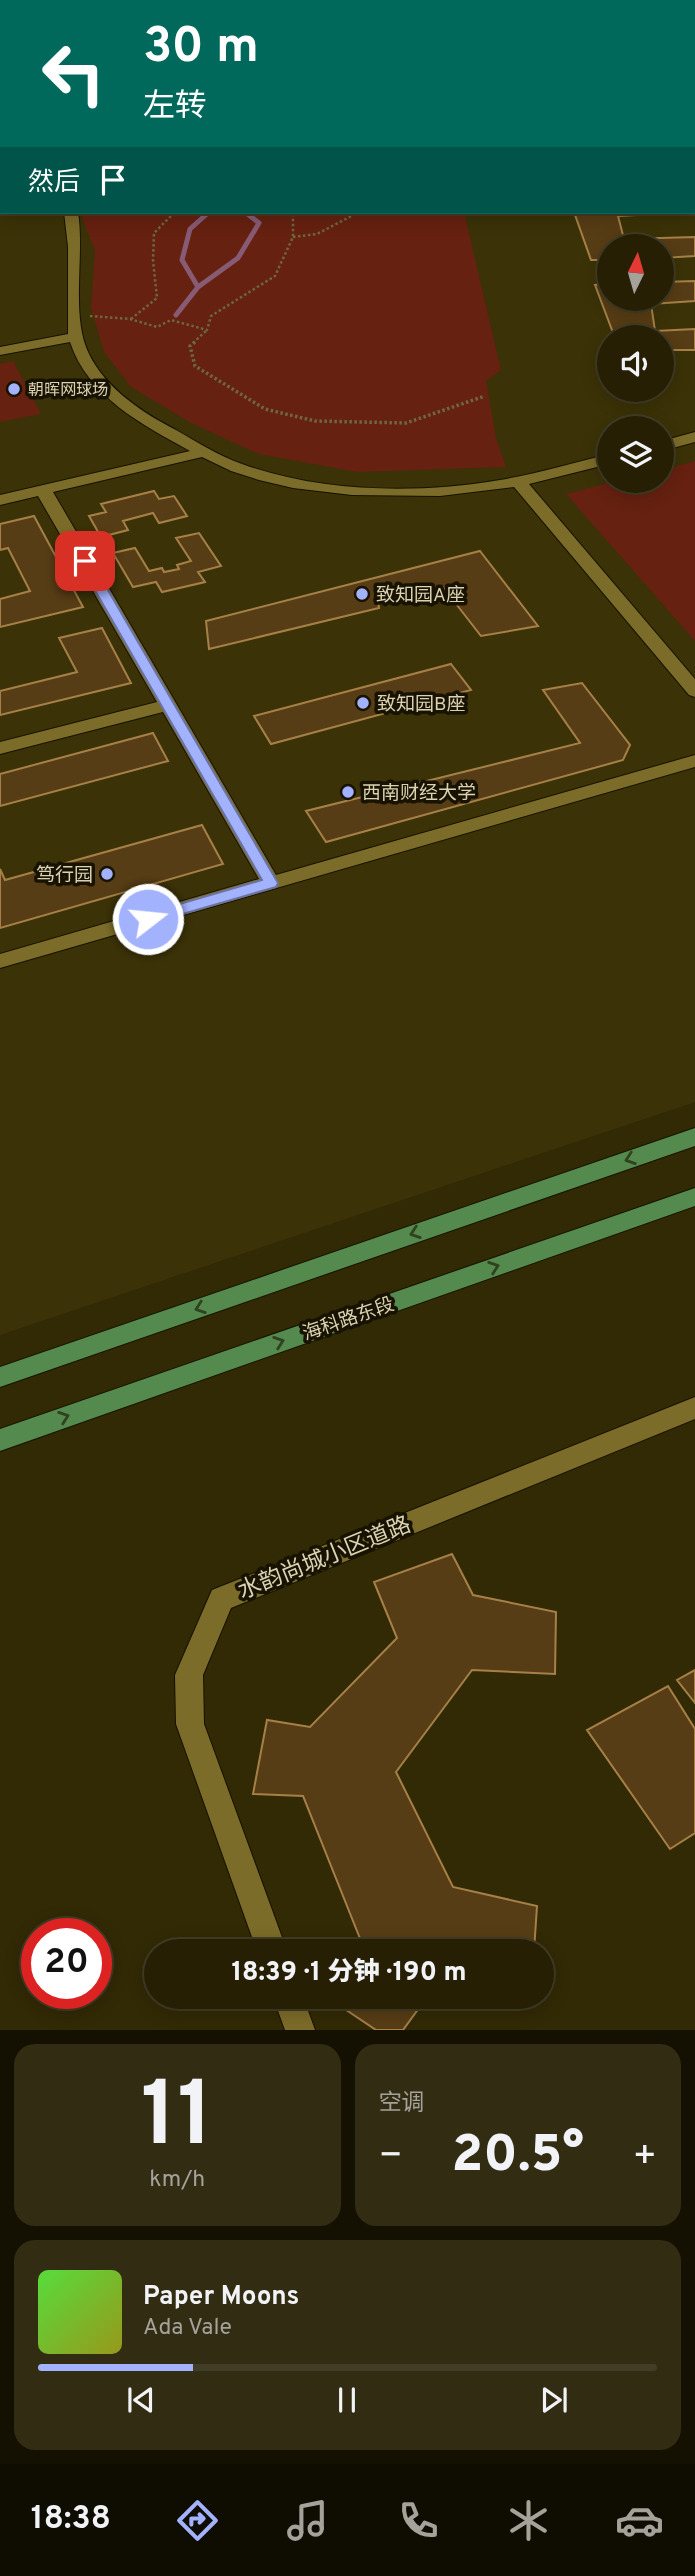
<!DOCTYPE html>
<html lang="zh">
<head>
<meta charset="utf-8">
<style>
	:root { --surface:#261f04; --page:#322c13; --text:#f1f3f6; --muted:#a4a29a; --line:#423d26; --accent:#a3b2fd }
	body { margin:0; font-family:Overpass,"Noto Sans SC",sans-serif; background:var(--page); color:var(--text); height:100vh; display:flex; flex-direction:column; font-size:26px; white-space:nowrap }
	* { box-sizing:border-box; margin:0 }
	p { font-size:23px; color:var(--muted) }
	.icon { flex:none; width:38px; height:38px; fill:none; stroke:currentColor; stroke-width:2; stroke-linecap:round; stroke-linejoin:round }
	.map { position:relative; height:2030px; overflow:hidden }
	.drawer { display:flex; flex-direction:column; gap:14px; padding:14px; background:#151102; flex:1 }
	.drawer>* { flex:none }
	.top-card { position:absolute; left:0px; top:0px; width:696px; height:214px; box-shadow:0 4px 18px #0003,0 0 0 2px var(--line); background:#00695c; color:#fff; overflow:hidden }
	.needle { width:46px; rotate:5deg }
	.controls { position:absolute; left:597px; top:234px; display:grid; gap:14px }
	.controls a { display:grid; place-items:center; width:77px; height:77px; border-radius:50%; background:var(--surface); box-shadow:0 4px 18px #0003,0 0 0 2px var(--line); font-size:35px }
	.speed { position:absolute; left:21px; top:1918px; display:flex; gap:14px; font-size:35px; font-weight:700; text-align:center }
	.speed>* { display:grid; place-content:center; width:91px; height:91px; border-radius:50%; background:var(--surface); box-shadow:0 4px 18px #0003,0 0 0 2px var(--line); line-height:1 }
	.speed .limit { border:10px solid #d22; background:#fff; color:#111 }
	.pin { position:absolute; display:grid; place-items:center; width:60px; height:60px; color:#fff; margin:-30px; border-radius:14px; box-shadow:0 4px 10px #0006 }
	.me { position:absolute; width:77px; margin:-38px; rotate:74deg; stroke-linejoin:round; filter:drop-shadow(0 0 5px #0008) }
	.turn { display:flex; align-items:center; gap:24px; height:147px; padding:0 28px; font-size:32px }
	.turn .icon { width:91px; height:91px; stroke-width:2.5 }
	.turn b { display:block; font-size:49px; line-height:60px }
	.then { display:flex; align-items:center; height:66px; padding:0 28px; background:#0003; gap:14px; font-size:26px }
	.big { font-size:52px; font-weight:800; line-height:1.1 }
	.drawer .widget { flex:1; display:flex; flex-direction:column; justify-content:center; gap:10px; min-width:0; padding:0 24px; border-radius:21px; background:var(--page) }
	.drawer .dial { align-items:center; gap:0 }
	.dial b { font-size:91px; line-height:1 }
	.song { display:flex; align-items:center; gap:21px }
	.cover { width:84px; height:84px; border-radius:10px; background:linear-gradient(135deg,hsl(110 70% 55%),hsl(60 70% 35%)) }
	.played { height:7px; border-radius:4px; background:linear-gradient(90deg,var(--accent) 25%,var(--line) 25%) }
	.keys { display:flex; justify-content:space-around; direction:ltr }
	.heat { display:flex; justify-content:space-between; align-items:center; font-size:38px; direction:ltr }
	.drawer .tiles { flex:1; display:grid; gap:14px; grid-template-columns:1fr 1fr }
	.widget:last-child { grid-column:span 2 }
	.trip { position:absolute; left:144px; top:1939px; width:410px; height:70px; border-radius:35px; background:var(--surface); box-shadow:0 4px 18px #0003,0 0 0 2px var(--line); font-weight:800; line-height:70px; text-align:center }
	.tabs { display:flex; height:112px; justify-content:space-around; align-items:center; background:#0f0c02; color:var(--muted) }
	.tabs .icon { width:49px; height:49px }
	.tabs .selected { color:var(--accent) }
	.tabs b { font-size:32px; color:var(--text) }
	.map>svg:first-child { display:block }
	.built { fill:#3b3207; fill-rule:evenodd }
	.green { fill:#662110 }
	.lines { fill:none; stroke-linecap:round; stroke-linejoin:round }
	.stream { stroke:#875b74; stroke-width:5 }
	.building { fill:#573d15; stroke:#a78047; stroke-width:2 }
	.minor-casing { stroke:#171201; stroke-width:2 }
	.major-casing { stroke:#171201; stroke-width:2 }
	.path-far1 { stroke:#6f6643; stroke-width:2.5; stroke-dasharray:2.5 2.5; stroke-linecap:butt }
	.path { stroke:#6f6643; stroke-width:3.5; stroke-dasharray:2.5 2.5; stroke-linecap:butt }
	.minor { fill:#7c6c29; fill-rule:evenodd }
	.major { fill:#548a4d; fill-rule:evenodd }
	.oneway { stroke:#30421f }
	.route { fill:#a3b2fd; stroke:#6a74a4; stroke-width:2 }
	.poi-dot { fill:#a3b2fd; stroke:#181200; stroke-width:2.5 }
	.labels { text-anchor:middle; stroke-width:7; stroke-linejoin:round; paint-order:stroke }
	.far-poi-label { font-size:16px; fill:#dad2b2; stroke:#181200; text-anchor:start }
	.poi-label { font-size:19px; fill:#dad2b2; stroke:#181200; text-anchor:start }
	.street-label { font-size:19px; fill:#dad2b2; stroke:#181200 }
	.near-street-label { font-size:23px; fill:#dad2b2; stroke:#181200 }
</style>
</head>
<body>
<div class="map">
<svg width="695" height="2030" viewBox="0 0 695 2030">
	<rect width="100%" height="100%" fill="#322905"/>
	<path class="built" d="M0,0h695v1102l-695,233zM2,2h693v210h-693zM609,247h53v52h-53zM609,338h53v52h-53zM609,429h53v52h-53z"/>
	<path class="green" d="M0,0h211l-209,2v94z
		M80,212h384l37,158 -15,11 10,57 10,29 -149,5 -98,-18 -68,-31 -60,-36 -27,-35 -13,-44 4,-57z
		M13,361l28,53 -41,8v-58z
		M695,461v180l-129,-147 49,-13h47v-11z"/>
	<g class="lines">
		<path class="stream" d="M198,287l-16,-27 8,-31 19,-17
			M176,315l22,-28 40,-29 21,-35 -14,-11"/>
	</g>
	<path class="building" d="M574,212h120l-76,4 6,23 71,-2v19l-33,2v-11h-53v13h-18z
		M695,281v20l-44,3 4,27 40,-2v21h-33v-12h-47l-20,-53 14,-1v15h53v-17z
		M154,491l5,8 15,-3 13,20 -28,7 -6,-10 -30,8 5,9 -27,7 -12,-21 17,-4 -5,-8z
		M34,516l49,91 -83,20v-28l30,-8 -22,-43 -8,2v-26z
		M199,533l22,33 -23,6 7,10 -43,10 -6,-10 -23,5 -20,-34 22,-5 14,23 13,-3 2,4 15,-3 -2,-4 14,-4 -15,-23z
		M480,551l58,75 -57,10 -38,-49 -65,14 1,7 -170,41 -3,-28z
		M102,628l29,55 -131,32v-24l77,-19 -18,-34z
		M451,664l20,26 -200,54 -17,-28z
		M582,683l48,62 -7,15 -297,82 -20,-31 274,-68 -37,-53z
		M153,733l15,28 -168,45v-32z
		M202,825l21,39 -223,64v-59l5,11z
		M452,1554l21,41 83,17 -1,62 -83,-4 -76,102 57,115 84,19 -3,45h-175l4,-5 -60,-150 -50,-2 14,-74 43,7 87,-89 -23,-56z
		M695,1670v33l-18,-23z
		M668,1686l27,43v104l-25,16 -83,-119z
		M327,1997h100l-24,33h-27z"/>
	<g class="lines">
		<g class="minor-casing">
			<path id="minor" d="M231,0h12l1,2h-12z
				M439,0h12v2h-12z
				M0,38h2v8h-2z
				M0,107l2,1v8l-2,-1z
				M64,212h14c7,43 -8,104 11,142 17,35 54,59 87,76 21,12 43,26 66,34 80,29 176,30 258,16 37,-6 73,-17 109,-26v10l-80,20 166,195v18l-6,-2 -175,-208 -74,9 -88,-1 -59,-7 -34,-8 -28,-9 -29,-14 -149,35 223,383 419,-120v12l-695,201v-14l259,-75 -96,-167 -163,42v-12l157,-40 -119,-206 -38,9v-10l190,-44c-47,-26 -102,-54 -120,-109l-70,13v-8l68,-13v-87z
				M695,432v10l-33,9v-10z
				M695,1397v22l-464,189 -28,67 1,49 83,227h-30l-81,-227 -1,-49 37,-85z
				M273,1997h30l12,33h-30z"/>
		</g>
		<g class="major-casing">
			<path id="major" d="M695,1128v18l-695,241v-20z
				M695,1188v18l-695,245v-22z"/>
		</g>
		<path class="path-far1" d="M48,0l8,2
			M293,237l24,-3 42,-22
			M90,316l40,3 27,8 14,-7 36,10 4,-14 64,-40 18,-39v-25
			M131,319l26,-21 -4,-38 1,-27 21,-21
			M193,343l14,-13"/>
		<path class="path" d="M195,342l-5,4 5,20 70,43 50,12 91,2 79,-27"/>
		<use href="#minor" class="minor"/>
		<use href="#major" class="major"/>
	</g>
	<defs><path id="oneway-chevron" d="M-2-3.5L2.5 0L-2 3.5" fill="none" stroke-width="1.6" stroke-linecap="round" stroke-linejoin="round" transform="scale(1.75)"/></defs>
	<g class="oneway">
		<use href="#oneway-chevron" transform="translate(630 1159) rotate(161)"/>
		<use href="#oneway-chevron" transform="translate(415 1233) rotate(161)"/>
		<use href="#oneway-chevron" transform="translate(494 1267) rotate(-19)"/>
		<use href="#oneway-chevron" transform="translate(200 1308) rotate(161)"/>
		<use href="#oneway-chevron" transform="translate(279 1342) rotate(-19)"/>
		<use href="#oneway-chevron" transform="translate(64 1417) rotate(-19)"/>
	</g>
	<path class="route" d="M85,558l6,3 187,322 -2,4 -128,37 -8,-5 2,-4 120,-35 -184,-319z"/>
	<g class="poi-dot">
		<circle cx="14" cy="389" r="7"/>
		<circle cx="362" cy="594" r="7"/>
		<circle cx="363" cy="703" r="7"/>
		<circle cx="348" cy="792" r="7"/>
		<circle cx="107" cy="874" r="7"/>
	</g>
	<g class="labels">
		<g class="far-poi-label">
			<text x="28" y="395">朝晖网球场</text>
		</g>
		<g class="poi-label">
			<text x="376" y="601">致知园A座</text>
			<text x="377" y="710">致知园B座</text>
			<text x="362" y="799">西南财经大学</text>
			<text x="93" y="881" text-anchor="end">笃行园</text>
		</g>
		<g class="street-label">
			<text transform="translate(348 1318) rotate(-19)" y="7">海科路东段</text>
		</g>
		<g class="near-street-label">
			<text transform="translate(324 1557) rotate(-22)" y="8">水韵尚城小区道路</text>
		</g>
	</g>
</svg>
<div class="controls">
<a><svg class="needle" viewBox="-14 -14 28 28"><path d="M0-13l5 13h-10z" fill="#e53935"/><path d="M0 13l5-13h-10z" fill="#a4a29a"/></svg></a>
<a><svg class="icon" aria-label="sound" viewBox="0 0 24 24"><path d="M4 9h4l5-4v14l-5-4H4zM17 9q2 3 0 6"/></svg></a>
<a><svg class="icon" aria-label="layers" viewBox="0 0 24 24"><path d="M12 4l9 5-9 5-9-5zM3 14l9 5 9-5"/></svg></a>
</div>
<div class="speed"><div class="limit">20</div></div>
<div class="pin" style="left:85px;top:561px;background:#d93025"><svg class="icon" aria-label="arrive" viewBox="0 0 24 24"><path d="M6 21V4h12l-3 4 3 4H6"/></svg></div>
<svg class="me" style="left:148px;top:919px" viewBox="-20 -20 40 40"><circle r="17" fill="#a3b2fd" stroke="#fff" stroke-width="3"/><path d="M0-11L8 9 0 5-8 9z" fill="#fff"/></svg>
<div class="trip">18:39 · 1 分钟 · 190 m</div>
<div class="top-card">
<div class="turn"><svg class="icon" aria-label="left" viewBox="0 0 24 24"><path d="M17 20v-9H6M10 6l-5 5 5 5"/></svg><div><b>30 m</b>左转</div></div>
<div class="then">然后<svg class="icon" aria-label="arrive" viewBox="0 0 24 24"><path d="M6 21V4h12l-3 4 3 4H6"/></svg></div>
</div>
</div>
<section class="drawer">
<div class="tiles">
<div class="widget dial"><b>11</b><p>km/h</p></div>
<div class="widget"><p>空调</p>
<div class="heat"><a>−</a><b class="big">20.5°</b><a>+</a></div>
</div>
<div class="widget">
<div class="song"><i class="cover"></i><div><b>Paper Moons</b><p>Ada Vale</p></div></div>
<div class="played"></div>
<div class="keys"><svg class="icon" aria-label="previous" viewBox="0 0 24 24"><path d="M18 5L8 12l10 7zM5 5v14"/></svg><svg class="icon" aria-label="pause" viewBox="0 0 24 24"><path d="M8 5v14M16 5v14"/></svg><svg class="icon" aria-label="next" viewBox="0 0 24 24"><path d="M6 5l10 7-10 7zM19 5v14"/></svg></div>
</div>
</div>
</section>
<nav class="tabs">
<b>18:38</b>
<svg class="icon selected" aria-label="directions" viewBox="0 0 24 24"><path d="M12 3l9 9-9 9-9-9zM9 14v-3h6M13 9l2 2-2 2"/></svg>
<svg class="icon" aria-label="music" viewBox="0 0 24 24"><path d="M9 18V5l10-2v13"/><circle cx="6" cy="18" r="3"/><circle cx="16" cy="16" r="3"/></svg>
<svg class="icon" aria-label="phone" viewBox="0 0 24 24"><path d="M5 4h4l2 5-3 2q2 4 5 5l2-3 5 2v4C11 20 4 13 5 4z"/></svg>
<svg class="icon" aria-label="climate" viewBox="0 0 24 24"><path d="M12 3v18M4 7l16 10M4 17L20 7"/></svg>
<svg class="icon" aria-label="car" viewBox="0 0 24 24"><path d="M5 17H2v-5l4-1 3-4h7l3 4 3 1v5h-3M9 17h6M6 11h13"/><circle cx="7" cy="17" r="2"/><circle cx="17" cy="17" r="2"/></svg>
</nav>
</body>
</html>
